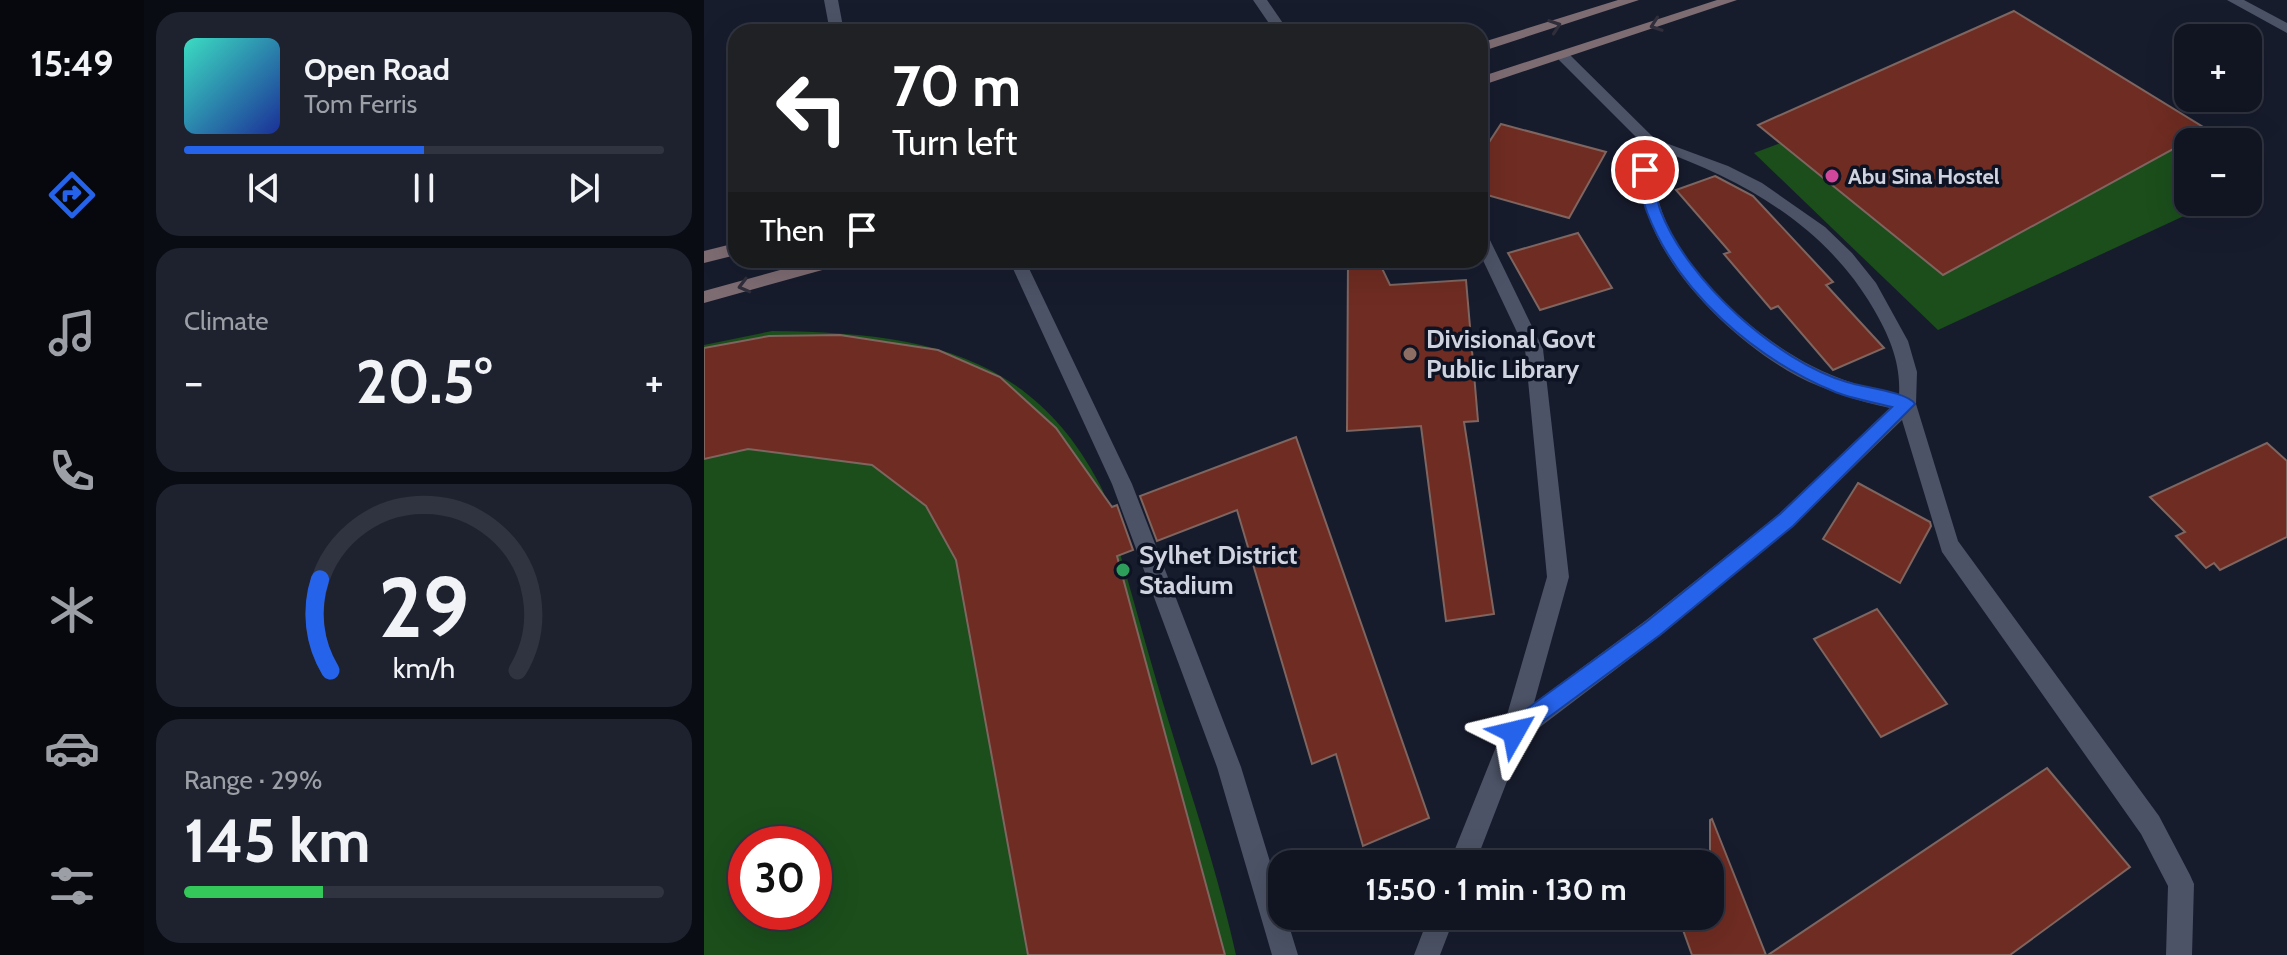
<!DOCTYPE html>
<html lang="en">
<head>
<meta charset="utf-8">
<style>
	:root { --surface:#111522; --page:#1e222f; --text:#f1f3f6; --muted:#9c9fa5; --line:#303440; --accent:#2563eb }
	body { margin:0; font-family:Cabin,sans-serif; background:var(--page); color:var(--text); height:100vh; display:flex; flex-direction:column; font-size:30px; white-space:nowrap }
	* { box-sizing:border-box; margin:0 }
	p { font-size:26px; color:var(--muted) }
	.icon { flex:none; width:44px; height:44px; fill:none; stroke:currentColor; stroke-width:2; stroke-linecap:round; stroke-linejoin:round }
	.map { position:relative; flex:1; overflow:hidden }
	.drawer { display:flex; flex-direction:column; gap:12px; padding:12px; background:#090c13; width:560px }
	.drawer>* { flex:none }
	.guide { position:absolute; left:24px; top:24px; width:760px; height:244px; border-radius:24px; box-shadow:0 8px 32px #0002,0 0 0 2px var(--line); background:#202124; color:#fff; overflow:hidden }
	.controls { position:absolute; left:1470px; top:24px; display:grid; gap:16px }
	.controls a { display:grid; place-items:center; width:88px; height:88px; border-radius:16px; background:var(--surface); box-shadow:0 8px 32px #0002,0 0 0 2px var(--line); font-size:40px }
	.speed { position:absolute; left:24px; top:826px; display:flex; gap:16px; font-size:40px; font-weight:700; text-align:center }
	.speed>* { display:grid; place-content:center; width:104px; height:104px; border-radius:50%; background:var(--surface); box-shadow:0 8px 32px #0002,0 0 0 2px var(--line); line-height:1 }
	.speed .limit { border:12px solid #d22; background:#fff; color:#111 }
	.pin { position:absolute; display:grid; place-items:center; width:68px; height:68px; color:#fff; margin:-34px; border:4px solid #fff; border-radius:50%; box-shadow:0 2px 8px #0007 }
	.me { position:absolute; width:88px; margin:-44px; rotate:53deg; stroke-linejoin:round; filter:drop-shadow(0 0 6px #0008) }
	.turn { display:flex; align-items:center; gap:28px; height:168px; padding:0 32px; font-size:36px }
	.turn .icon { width:104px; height:104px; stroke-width:2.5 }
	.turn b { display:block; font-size:56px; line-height:68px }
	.then { display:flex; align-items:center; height:76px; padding:0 32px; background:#0003; gap:16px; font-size:30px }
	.big { font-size:60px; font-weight:700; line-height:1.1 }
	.drawer .card { flex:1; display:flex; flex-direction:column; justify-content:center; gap:12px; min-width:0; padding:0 28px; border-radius:24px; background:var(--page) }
	.drawer .dial { align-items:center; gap:0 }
	.dial svg { height:208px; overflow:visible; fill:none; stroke:var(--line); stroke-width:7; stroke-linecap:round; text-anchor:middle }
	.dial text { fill:var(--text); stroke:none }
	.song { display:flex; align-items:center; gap:24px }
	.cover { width:96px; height:96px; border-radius:12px; background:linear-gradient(135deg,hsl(170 70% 55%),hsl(230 70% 35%)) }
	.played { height:8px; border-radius:4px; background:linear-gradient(90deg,var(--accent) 50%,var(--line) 50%) }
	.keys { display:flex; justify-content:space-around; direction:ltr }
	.heat { display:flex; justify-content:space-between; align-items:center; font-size:44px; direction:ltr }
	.charge { height:12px; border-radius:6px; background:linear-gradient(90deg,#34c759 29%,var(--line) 0) }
	.trip { position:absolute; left:564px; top:850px; width:456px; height:80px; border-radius:24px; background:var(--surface); box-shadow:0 8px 32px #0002,0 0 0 2px var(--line); font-weight:700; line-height:80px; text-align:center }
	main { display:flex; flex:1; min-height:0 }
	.menu { display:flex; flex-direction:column; width:144px; justify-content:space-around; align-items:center; background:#07080e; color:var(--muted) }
	.menu .icon { width:56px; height:56px }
	.menu .current { color:var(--accent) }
	.menu b { font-size:36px; color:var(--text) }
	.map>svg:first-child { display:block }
	.green { fill:#1b4e1b; fill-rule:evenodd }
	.building { fill:#6f2c22; stroke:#7e6560; stroke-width:2 }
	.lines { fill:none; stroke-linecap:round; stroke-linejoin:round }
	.lane { fill:#4c5366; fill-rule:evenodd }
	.street { fill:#4c5366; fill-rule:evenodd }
	.secondary { fill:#7e6c73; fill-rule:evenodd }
	.oneway { stroke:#302e3b }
	.route { fill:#2563eb; stroke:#184099; stroke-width:2 }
	.hotel-dot { fill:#d1479c; stroke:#0e1323; stroke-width:3 }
	.education-dot { fill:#8d6e63; stroke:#0e1323; stroke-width:3 }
	.leisure-dot { fill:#2e9e5b; stroke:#0e1323; stroke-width:3 }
	.labels { text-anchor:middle; stroke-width:7; stroke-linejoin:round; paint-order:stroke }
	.far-poi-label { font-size:22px; font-weight:bold; fill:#cfd3df; stroke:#0e1323; text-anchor:start }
	.poi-label { font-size:26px; font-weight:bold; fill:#cfd3df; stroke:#0e1323; text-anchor:start }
</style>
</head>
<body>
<main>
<nav class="menu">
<b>15:49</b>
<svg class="icon current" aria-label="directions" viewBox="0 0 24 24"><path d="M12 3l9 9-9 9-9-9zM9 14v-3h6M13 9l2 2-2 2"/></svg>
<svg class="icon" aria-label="music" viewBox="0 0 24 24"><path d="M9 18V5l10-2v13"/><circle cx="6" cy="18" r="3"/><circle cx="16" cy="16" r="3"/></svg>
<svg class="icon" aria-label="phone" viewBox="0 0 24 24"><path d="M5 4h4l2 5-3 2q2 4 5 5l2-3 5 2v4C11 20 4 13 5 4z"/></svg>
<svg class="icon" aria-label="climate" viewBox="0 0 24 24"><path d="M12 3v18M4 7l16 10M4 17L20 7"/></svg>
<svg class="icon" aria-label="car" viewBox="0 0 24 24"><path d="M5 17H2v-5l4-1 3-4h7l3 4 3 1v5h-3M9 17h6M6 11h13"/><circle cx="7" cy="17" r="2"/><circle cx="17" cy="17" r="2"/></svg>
<svg class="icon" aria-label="filters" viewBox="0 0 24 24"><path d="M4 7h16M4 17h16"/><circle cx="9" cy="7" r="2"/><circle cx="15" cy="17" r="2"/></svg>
</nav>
<section class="drawer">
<div class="card">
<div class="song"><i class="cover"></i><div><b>Open Road</b><p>Tom Ferris</p></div></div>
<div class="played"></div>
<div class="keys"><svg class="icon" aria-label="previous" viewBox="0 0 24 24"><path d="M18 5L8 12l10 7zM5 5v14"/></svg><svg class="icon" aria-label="pause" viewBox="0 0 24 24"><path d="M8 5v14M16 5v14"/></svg><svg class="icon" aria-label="next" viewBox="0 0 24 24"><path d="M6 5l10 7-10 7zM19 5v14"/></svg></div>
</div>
<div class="card"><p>Climate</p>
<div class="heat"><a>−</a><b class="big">20.5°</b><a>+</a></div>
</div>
<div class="card dial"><svg viewBox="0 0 100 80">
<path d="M14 69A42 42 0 1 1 86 69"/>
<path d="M14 69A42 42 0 0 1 10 34" stroke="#2563eb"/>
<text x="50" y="56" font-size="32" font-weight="700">29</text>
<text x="50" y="72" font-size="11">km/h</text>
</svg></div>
<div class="card"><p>Range · 29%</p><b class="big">145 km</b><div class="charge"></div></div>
</section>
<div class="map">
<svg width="1583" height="955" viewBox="0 0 1583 955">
	<rect width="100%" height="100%" fill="#171c2d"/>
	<path class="green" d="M1346,43l145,99h-7v60h26l-276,128 -184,-177z
		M68,331c140,2 257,17 328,154 9,17 12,39 17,58 13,44 25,89 38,133 27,93 60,184 81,279h-11l-128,-469 -41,-58 -55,-51 -63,-27 -234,-2v-3z
		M44,449l124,16 54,41 30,54 72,395h-324v-496zM42,844h68v68h-68z"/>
	<path class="building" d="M1310,11l194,119 -265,145 -185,-150z
		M797,124l105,28 -37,66 -89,-25v-37z
		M1011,176l38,20 80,86 -7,3 58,63 -51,22 -55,-64 -7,3 -47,-55 6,-2 -54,-62z
		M874,233l34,55 -72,22 -32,-57z
		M644,260h30l12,25 76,-5 12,141 -14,1 30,192 -48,7 -25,-195 -74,5z
		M136,335l98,15 62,27 56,51 56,79 5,-2 16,45 -16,6 108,399h-197l-72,-395 -30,-54 -54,-41 -124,-16 -44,10v-111l65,-12z
		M592,437l133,381 -66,28 -27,-92 -24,10 -75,-254 -80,31 -17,-45z
		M1563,443l20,18v76l-67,33 -6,-7 -8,5 -30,-32 9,-4 -35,-35z
		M1154,483l72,39 1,4 -31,57 -77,-44z
		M1173,609l70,95 -66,33 -67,-98z
		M1343,768l83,99 -120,88h-242z
		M1008,819l54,136h-74l-14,-39h32v-96z"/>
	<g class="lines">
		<path class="lane" d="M120,0h14l6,32h-14z
			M305,260h16l107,224 109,283 41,134v15h4l12,39h-26l-55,-188 -105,-283z"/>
		<path class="street" d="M549,0h14l22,32h-14z
			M1523,0h17l43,23v10z
			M860,53l5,1 86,85 73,27 34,17 63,44 27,26 24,30 32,58 9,31 -1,32 42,137 201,275 31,59 4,9 -2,71h-26l2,-69 -27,-52 -199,-282 -40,-132 -109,106 -132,109 -138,105 -48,124h-26l53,-132 45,-155 -22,-228 -45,-95v-24l8,6 55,113 26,228 -35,126 111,-82 134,-107 111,-106c-32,-7 -64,-17 -93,-32 -75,-41 -175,-140 -155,-233l-83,-83v-6zM952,149c87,30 170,78 217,159 16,27 28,55 26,87 -30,-6 -60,-15 -87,-29 -70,-36 -173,-129 -156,-217z
			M725,916h26l-15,39h-26z"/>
		<path class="secondary" d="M914,0h21l-159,52v-9z
			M1013,0h20l-257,86v-9z
			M32,243v12l-32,8v-12z
			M112,260h30l-2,4 -140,39v-12z"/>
	</g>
	<defs><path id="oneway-chevron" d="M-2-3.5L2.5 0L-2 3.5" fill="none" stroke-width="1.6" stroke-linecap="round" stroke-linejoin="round" transform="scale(2)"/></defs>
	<g class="oneway">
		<use href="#oneway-chevron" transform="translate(952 25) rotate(161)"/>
		<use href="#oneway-chevron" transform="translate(851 26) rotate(-19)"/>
		<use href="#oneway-chevron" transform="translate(40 286) rotate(165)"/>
	</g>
	<path class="route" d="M941,166l7,4c3,14 4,30 9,42 27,69 115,149 186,170 15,5 61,10 68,22l-122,122 -133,109 -146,108 -8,-3 -3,-8 3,-8 140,-102 134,-108 112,-107c-19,-5 -41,-8 -59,-16 -78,-33 -155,-98 -186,-179 -5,-12 -6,-28 -9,-42z"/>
	<circle class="hotel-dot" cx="1128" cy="176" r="8"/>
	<circle class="education-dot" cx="706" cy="354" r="8"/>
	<circle class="leisure-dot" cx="419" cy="570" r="8"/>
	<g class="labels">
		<g class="far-poi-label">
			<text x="1144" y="184">Abu Sina Hostel</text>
		</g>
		<g class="poi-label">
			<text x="722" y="348">Divisional Govt<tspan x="722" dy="30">Public Library</tspan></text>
			<text x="435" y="564">Sylhet District<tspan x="435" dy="30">Stadium</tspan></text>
		</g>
	</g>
</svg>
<div class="controls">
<a>+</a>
<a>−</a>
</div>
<div class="speed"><div class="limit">30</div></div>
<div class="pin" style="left:941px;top:170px;background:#d93025"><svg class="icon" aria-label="arrive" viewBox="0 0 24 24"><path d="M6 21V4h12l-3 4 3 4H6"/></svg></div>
<svg class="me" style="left:810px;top:732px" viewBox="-20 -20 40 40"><path d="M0-17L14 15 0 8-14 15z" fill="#2563eb" stroke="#fff" stroke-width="4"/></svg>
<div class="trip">15:50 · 1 min · 130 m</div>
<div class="guide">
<div class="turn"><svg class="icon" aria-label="left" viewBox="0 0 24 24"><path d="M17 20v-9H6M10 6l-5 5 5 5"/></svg><div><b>70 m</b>Turn left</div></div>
<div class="then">Then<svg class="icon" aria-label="arrive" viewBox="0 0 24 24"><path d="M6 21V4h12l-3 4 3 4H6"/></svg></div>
</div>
</div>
</main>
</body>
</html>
